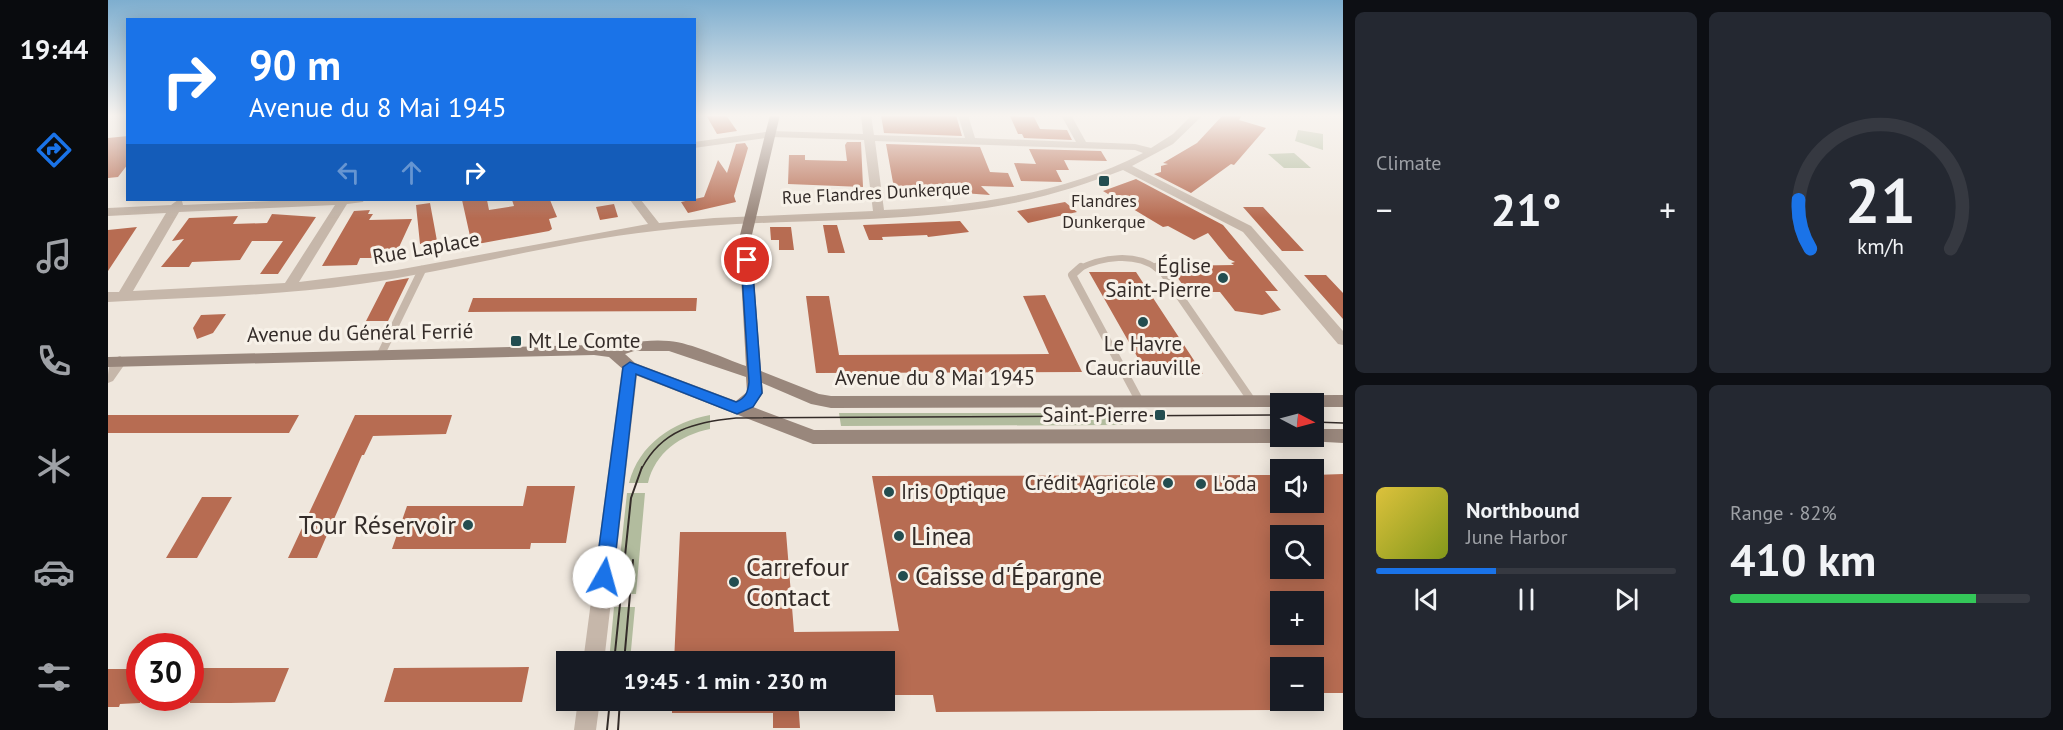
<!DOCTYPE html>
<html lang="en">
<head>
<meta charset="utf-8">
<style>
	:root { --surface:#171b24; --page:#242831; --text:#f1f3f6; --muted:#9ea1a6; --line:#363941; --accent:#1a73e8 }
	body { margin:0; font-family:"PT Sans",sans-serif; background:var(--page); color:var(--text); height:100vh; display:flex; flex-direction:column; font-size:22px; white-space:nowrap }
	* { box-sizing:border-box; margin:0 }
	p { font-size:20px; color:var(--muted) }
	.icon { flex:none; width:33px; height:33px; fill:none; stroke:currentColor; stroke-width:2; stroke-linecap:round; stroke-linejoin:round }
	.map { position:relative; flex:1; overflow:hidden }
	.drawer { display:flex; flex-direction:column; gap:12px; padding:12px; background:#0d0f14; width:720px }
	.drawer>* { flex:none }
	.top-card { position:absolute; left:18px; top:18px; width:570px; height:183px; border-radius:0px; box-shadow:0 3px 15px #0003; background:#1a73e8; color:#fff; overflow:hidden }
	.needle { width:39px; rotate:96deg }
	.tools { position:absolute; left:1162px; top:393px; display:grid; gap:12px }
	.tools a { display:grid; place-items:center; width:54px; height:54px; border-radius:0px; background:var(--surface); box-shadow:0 3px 15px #0003; font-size:30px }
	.speed { position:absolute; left:18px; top:633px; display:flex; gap:12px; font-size:30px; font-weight:700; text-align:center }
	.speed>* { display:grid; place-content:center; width:78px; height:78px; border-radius:50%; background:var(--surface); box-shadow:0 3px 15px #0003; line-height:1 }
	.speed .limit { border:9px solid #d22; background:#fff; color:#111 }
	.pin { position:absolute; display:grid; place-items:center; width:51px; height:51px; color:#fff; margin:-26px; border:3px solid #fff; border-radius:50%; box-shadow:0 2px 6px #0007 }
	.me { position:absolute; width:66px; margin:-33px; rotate:7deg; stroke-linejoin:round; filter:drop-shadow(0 0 4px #0008) }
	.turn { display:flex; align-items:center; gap:21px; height:126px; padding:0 24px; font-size:27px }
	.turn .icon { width:78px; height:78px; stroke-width:2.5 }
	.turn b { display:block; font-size:42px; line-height:51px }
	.lanes { display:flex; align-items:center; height:57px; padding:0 24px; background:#0003; justify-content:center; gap:30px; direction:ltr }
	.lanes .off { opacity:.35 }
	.big { font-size:45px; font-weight:700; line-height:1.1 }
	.drawer .tile { flex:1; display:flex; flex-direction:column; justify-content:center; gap:9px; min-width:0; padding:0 21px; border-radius:9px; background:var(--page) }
	.drawer .dial { align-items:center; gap:0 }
	.dial svg { height:156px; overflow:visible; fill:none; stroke:var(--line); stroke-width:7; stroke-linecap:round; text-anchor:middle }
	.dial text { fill:var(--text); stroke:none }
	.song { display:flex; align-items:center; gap:18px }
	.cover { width:72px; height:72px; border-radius:9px; background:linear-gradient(135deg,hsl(50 70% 55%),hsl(70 70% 35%)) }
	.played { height:6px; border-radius:3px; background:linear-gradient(90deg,var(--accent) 40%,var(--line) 40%) }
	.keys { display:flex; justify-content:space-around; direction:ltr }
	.heat { display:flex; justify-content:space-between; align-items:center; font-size:33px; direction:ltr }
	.charge { height:9px; border-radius:4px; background:linear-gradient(90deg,#34c759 82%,var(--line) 0) }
	.drawer .tiles { flex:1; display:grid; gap:12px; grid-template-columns:repeat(2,1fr) }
	.trip { position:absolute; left:448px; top:651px; width:339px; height:60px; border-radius:0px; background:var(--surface); box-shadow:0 3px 15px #0003; font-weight:700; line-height:60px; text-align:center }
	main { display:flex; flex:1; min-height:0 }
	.dock { display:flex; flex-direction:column; width:108px; justify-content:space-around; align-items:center; background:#090b0e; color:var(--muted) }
	.dock .icon { width:42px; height:42px }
	.dock .current { color:var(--accent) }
	.dock b { font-size:27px; color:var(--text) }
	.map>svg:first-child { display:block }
	.green { fill:#b2bc9e }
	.building { fill:#b76c52; fill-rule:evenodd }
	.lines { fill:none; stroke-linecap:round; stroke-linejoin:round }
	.lane-far1 { stroke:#c6b7aa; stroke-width:6 }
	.lane { stroke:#c6b7aa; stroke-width:8 }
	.street { fill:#c6b7aa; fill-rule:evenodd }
	.secondary { fill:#99877c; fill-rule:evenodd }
	.tram-far1 { stroke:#342c29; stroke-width:1.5 }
	.tram { stroke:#342c29; stroke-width:2 }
	.route { fill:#1a73e8; stroke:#114b97; stroke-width:1.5 }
	.poi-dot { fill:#234d50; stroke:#f7f1e8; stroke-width:2 }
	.labels { text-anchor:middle; stroke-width:6; stroke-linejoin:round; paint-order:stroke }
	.far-street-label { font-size:18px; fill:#342c29; stroke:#f7f1e8 }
	.far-poi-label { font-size:18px; fill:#342c29; stroke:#f7f1e8 }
	.street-label { font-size:21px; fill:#342c29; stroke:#f7f1e8 }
	.poi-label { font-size:21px; fill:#342c29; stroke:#f7f1e8; text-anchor:end }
	.near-poi-label { font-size:26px; fill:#342c29; stroke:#f7f1e8; text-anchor:start }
</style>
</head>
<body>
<main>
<nav class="dock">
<b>19:44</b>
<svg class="icon current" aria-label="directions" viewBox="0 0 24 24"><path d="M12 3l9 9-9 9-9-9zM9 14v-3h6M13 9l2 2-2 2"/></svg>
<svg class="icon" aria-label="music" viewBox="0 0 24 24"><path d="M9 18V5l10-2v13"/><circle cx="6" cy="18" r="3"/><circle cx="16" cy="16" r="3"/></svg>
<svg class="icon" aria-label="phone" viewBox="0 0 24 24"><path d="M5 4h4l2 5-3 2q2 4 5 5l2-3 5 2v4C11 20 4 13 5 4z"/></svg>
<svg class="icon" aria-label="climate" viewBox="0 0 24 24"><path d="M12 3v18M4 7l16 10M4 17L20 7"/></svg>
<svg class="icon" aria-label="car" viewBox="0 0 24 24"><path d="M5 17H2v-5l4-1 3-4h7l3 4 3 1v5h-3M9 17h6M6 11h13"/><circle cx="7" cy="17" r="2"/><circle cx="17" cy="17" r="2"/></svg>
<svg class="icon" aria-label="filters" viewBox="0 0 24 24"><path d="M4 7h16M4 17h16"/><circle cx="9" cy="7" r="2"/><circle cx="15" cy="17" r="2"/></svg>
</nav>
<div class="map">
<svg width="1235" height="730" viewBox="0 0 1235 730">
	<rect width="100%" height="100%" fill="#efe7dd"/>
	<path class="green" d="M1190,130l25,4v16l-28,-9z
		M1186,153l17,15h-27l-16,-14z
		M731,413h278l6,12 -282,1z
		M602,415v14c-30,6 -55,24 -62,54h-19c10,-39 44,-61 81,-68z
		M519,493h18l-9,101h-20z
		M506,607h21l-5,54h-21z"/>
	<path class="building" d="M598,115h20l11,16 -20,3z
		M773,115h75l6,21 -78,-3z
		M1115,115h19l-3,5 27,8 -32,37 -3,-1 -40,29 -37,-19 7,-2v-6l7,-2 -5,-1 34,-20z
		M902,116l24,1 6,12 27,1 5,10 -48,-2 -2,-4h-4z
		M20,136v28l-10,13 -10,1v-40z
		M739,142h14l2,45 -75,-3 1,-29h16v5l42,1 -2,-16z
		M637,143l3,5 -14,48 2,6 -48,11 -7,-11 23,-5 14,-37 9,13 9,-29z
		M778,144l94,3 10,25 18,1 6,14 -33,-1 9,9 -96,-7z
		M921,149l72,2 6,10 -43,-1 5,10h-13l6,12 -41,-1 -7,-18 22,1z
		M1028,179l87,46 55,66h-13l16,19 -19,5 -27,-4 -15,-19h-32l-19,-26 65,-1 -3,-2 4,-1 -6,-3 -21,-26 -14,7 -26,-14 -5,1 -60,-36z
		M354,200h25l2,10 25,-4 -2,-6h38l7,17 -8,2 3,10 -3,2 -77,14z
		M957,202l12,10 -49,11 -11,-12z
		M322,203l7,38 -17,3 -4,-39z
		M506,204l4,13 -18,3 -4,-13z
		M1135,207h20l41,44h-22z
		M262,210l-2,4h5l-4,6 43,-1 -18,39h-34l-3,7 -35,1 32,-55z
		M164,214l44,3 -38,57h-18l23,-33h-31l-12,19 -48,2 -3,5h-28l23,-28 -12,2 17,-23 49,-2 -5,8 34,-1z
		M852,221l9,11 -41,5 -1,-2 -45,2 1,3h-14l-6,-15z
		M715,225h14l8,28h-17z
		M29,227l-29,44v-41z
		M662,227h21l3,23h-15v-10h-8z
		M981,272h47l67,102h-56z
		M1196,275h22l17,18v26z
		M301,278l-21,43h-22l20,-39z
		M937,295l37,77 -266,1 -10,-77h23l10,59 210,-1 -26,-58z
		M365,298h224l-1,13 -228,1z
		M118,314l-13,19 -16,6 -4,-11 8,-13z
		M0,415h191l-10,18h-181z
		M247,415h97l-6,19 -73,2 -9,19h-2l-45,103h-29z
		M1235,474v219h-29v-25h-33v25h-10l9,17 -344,2 -3,-17h-48v-33h-211l6,-130h106l8,100 105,-1 -27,-155 409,-1v27h33v-27zM1173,536h33v32h-33zM1173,602h33v32h-33z
		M419,486h48l-9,57h-35l-1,6h-138l15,-43h116z
		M94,497h30l-35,61h-31z
		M421,667l-7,35h-138l10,-34z
		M82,668h99l-14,34 -45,1h-40z
		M0,669h32v34l-20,1 -1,3h-11z
		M564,700h126l2,28h-27v-15h-101z"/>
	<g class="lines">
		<path class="lane-far1" d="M970,269c24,-12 57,-17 80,0"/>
		<path class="lane" d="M973,267l-9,8 67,125
			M1048,267l7,5 89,129
			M273,354l41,-84"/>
		<path class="street" d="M753,115h10l3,20 91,3 -7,-23h10l7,23 101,4 -15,-27h10l15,27 49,2 16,4 22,-14 19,-19h11l-30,29 -41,22 119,60 92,105v14l-5,-1 -95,-112 -120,-62c-34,13 -68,24 -104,32 -119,25 -244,14 -364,29 -100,11 -196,39 -295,53 -83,12 -168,13 -252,18v-10h11l47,-79 -58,3v-8l63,-3 7,-5 4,1 1,4 113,-5h68l-1,2 -16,2 -48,78 98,-12 251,-46 -18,-24h11l18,23 55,-5 159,-7 -9,-71 -92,-3 -78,11v-6l78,-11 91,3zM767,141l260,9 8,3c-78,41 -171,53 -259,57zM227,205l-50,78 -152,8 46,-79z
			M12,356l7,5 -14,20 -5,2c0,-12 0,-23 12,-27z
			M522,361l8,6 -34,295h-21l39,-295z
			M470,700h22l-4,30h-22z"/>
		<path class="secondary" d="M662,115h10l-29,124 10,132 58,23 12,2 512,-1v12h-29v-3h-33v3l-450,1 -20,-4 -49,-21 1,10 -10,14 61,23 467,-1v7h8l-2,5 -6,2 -468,1 -188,-73 -16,-14 -15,-2 -486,12v-10l486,-12c26,2 49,-7 75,-4 23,2 54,17 77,25l-7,-127zM526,351h35l77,26 1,15 -11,9 -101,-38 -10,-9z
			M1206,429h29v14l-35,-2 -2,-5h8z"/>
		<path class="tram-far1" d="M1206,422l29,1
			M534,468c20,-38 53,-46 94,-50l545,-3"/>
		<path class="tram" d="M506,662l17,-164 11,-31
			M516,662l9,-102
			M499,730l3,-30
			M510,730l2,-30"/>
	</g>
	<linearGradient id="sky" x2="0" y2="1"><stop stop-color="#7eaecf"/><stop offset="0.53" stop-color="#f8f4f0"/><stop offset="1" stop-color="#f8f4f0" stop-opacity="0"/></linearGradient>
	<rect width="1235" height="218" fill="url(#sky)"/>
	<path class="route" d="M639,257l5,3 10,133 -9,14 -16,7 -101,-40 -23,203 -3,6 -6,3 -6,-3 -3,-6 28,-210 7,-5 106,40c10,-4 12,-10 13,-20l-8,-122z"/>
	<g class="poi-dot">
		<rect x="990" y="175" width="12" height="12" rx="3"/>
		<circle cx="1115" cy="278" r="6"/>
		<circle cx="1035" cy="322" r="6"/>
		<rect x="402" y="335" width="12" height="12" rx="3"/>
		<rect x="1046" y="409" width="12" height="12" rx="3"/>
		<circle cx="1060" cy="483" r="6"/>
		<circle cx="1093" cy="484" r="6"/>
		<circle cx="781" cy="492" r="6"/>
		<circle cx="360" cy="525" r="6"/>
		<circle cx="791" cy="536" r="6"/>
		<circle cx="795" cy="576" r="6"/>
		<circle cx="626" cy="582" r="6"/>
	</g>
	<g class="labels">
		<g class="far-street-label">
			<text transform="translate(768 193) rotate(-3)" y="6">Rue Flandres Dunkerque</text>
		</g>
		<g class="far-poi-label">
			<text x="996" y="207">Flandres<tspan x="996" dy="21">Dunkerque</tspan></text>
		</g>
		<g class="street-label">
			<text transform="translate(318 248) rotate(-10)" y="7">Rue Laplace</text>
			<text transform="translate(252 333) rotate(-1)" y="7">Avenue du Général Ferrié</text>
			<text x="827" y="385">Avenue du 8 Mai 1945</text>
		</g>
		<g class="poi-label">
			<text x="1103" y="273">Église<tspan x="1103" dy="24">Saint-Pierre</tspan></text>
			<text x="420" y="348" text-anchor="start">Mt Le Comte</text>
			<text x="1035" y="351" text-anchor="middle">Le Havre<tspan x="1035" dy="24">Caucriauville</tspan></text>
			<text x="1040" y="422">Saint-Pierre</text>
			<text x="1048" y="490">Crédit Agricole</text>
			<text x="1105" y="491" text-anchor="start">L'oda</text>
			<text x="793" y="499" text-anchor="start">Iris Optique</text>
		</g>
		<g class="near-poi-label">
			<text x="348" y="534" text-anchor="end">Tour Réservoir</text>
			<text x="803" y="545">Linea</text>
			<text x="638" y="576">Carrefour<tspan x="638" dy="30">Contact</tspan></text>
			<text x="807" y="585">Caisse d'Épargne</text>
		</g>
	</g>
</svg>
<div class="tools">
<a><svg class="needle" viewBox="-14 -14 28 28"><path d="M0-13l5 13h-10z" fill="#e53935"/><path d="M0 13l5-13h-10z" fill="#9ea1a6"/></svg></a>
<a><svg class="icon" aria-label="sound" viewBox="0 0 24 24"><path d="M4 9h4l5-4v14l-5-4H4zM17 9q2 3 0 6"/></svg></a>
<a><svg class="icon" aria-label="search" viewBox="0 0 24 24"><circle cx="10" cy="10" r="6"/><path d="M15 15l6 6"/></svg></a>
<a>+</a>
<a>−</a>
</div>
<div class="speed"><div class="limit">30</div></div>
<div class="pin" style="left:639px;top:260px;background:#d93025"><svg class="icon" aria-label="arrive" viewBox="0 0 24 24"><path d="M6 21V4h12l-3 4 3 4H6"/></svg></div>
<svg class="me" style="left:496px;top:577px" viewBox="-20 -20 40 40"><circle r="19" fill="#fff"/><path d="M0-13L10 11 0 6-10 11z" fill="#1a73e8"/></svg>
<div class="trip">19:45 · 1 min · 230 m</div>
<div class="top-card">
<div class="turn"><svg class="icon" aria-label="right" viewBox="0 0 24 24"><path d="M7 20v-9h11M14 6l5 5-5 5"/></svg><div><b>90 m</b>Avenue du 8 Mai 1945</div></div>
<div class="lanes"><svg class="icon off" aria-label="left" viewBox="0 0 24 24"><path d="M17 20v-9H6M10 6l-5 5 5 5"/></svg><svg class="icon off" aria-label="ahead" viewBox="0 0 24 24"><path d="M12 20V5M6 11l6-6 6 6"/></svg><svg class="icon" aria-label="right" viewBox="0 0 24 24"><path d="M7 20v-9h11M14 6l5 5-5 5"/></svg></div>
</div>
</div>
<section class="drawer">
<div class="tiles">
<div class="tile"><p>Climate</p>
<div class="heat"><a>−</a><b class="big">21°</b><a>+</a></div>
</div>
<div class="tile dial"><svg viewBox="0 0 100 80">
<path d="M14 69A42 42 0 1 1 86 69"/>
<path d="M14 69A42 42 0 0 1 8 44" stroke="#1a73e8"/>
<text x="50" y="56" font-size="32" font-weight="700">21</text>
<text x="50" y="72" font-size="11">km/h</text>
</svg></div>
<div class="tile">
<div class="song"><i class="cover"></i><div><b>Northbound</b><p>June Harbor</p></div></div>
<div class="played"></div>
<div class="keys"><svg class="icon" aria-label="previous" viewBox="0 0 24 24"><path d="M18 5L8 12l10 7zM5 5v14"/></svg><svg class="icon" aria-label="pause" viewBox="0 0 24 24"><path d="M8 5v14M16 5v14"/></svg><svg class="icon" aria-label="next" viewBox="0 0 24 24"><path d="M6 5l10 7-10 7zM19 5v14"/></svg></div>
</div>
<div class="tile"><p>Range · 82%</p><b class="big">410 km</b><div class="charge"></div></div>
</div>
</section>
</main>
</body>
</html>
